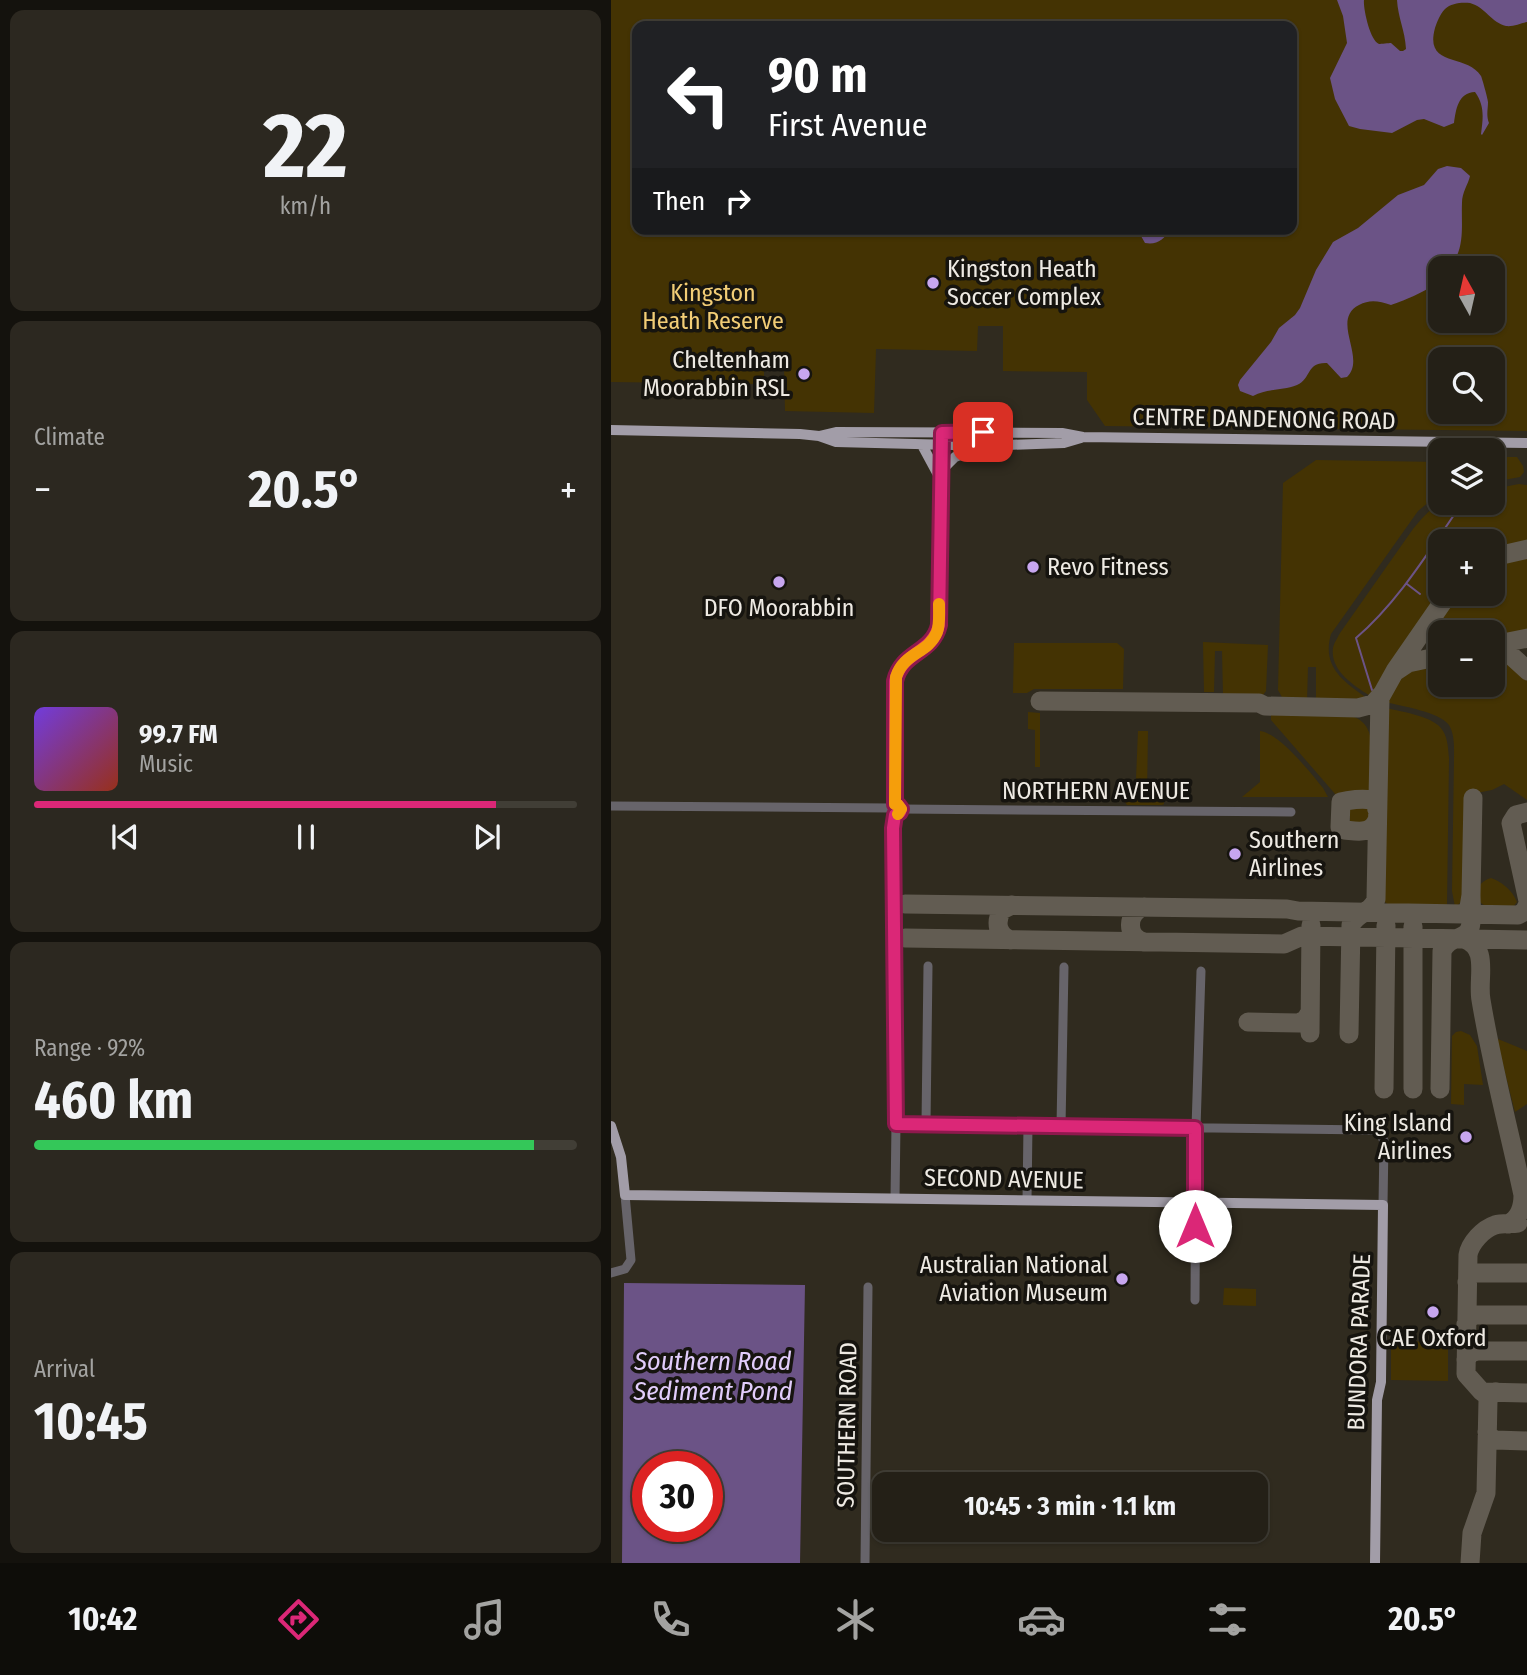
<!DOCTYPE html>
<html lang="en">
<head>
<meta charset="utf-8">
<style>
	:root { --surface:#242017; --page:#2c2820; --text:#f1f3f6; --muted:#a3a3a1; --line:#413e36; --accent:#db2777 }
	body { margin:0; font-family:"Fira Sans Condensed",sans-serif; background:var(--page); color:var(--text); height:100vh; display:flex; flex-direction:column; font-size:26px; white-space:nowrap }
	* { box-sizing:border-box; margin:0 }
	p { font-size:23px; color:var(--muted) }
	.icon { flex:none; width:38px; height:38px; fill:none; stroke:currentColor; stroke-width:2; stroke-linecap:round; stroke-linejoin:round }
	.map { position:relative; flex:1; overflow:hidden }
	.panel { display:flex; flex-direction:column; gap:10px; padding:10px; background:#14120d; width:611px }
	.panel>* { flex:none }
	.hud { position:absolute; left:21px; top:21px; width:665px; height:214px; border-radius:14px; box-shadow:0 2px 5px #0004,0 0 0 2px var(--line); background:#202124; color:#fff; overflow:hidden }
	.needle { width:46px; rotate:352deg }
	.buttons { position:absolute; left:817px; top:256px; display:grid; gap:14px }
	.buttons a { display:grid; place-items:center; width:77px; height:77px; border-radius:14px; background:var(--surface); box-shadow:0 2px 5px #0004,0 0 0 2px var(--line); font-size:35px }
	.speed { position:absolute; left:21px; top:1451px; display:flex; gap:14px; font-size:35px; font-weight:700; text-align:center }
	.speed>* { display:grid; place-content:center; width:91px; height:91px; border-radius:50%; background:var(--surface); box-shadow:0 2px 5px #0004,0 0 0 2px var(--line); line-height:1 }
	.speed .limit { border:10px solid #d22; background:#fff; color:#111 }
	.pin { position:absolute; display:grid; place-items:center; width:60px; height:60px; color:#fff; margin:-30px; border-radius:14px; box-shadow:0 4px 10px #0006 }
	.me { position:absolute; width:77px; margin:-38px; rotate:0deg; stroke-linejoin:round; filter:drop-shadow(0 0 5px #0008) }
	.turn { display:flex; align-items:center; gap:24px; height:147px; padding:0 21px; font-size:32px }
	.turn .icon { width:91px; height:91px; stroke-width:2.5 }
	.turn b { display:block; font-size:49px; line-height:60px }
	.then { display:flex; align-items:center; height:66px; padding:0 21px; background:#0003; gap:14px; font-size:26px }
	.big { font-size:52px; font-weight:700; line-height:1.1 }
	.panel .tile { flex:1; display:flex; flex-direction:column; justify-content:center; gap:10px; min-width:0; padding:0 24px; border-radius:14px; background:var(--page) }
	.panel .dial { align-items:center; gap:0 }
	.dial b { font-size:91px; line-height:1 }
	.song { display:flex; align-items:center; gap:21px }
	.cover { width:84px; height:84px; border-radius:10px; background:linear-gradient(135deg,hsl(260 70% 55%),hsl(10 70% 35%)) }
	.played { height:7px; border-radius:4px; background:linear-gradient(90deg,var(--accent) 85%,var(--line) 85%) }
	.keys { display:flex; justify-content:space-around; direction:ltr }
	.heat { display:flex; justify-content:space-between; align-items:center; font-size:38px; direction:ltr }
	.charge { height:10px; border-radius:5px; background:linear-gradient(90deg,#34c759 92%,var(--line) 0) }
	.trip { position:absolute; left:261px; top:1472px; width:396px; height:70px; border-radius:14px; background:var(--surface); box-shadow:0 2px 5px #0004,0 0 0 2px var(--line); font-weight:700; line-height:70px; text-align:center }
	.tabs { display:flex; height:112px; justify-content:space-around; align-items:center; background:#0e0d09; color:var(--muted) }
	.tabs .icon { width:49px; height:49px }
	.tabs .on { color:var(--accent) }
	.tabs b { font-size:32px; color:var(--text) }
	main { display:flex; flex:1; min-height:0 }
	.map>svg:first-child { display:block }
	.green { fill:#443303; fill-rule:evenodd }
	.water { fill:#6b5386; fill-rule:evenodd }
	.lines { fill:none; stroke-linecap:round; stroke-linejoin:round }
	.stream { stroke:#6b5386; stroke-width:2 }
	.taxiway { stroke:#625c52; stroke-width:19 }
	.minor { stroke:#67646a; stroke-width:9 }
	.major { stroke:#a29da8; stroke-width:10 }
	.route-casing { stroke:#8e194d; stroke-width:18 }
	.route { stroke:#db2777; stroke-width:12 }
	.slow { stroke:#f59e0b; stroke-width:12 }
	.poi-dot { fill:#c7a6ef; stroke:#16140f; stroke-width:2.5 }
	.labels { text-anchor:middle; stroke-width:7; stroke-linejoin:round; paint-order:stroke }
	.poi-label { font-size:24px; fill:#eeeae3; stroke:#16140f; text-anchor:start }
	.park-label { font-size:24px; fill:#f2cd76; stroke:#16140f }
	.street-label { font-size:24px; fill:#eeeae3; stroke:#16140f }
	.water-label { font-size:26px; font-style:italic; fill:#e2cdfc; stroke:#16140f }
</style>
</head>
<body>
<main>
<section class="panel">
<div class="tile dial"><b>22</b><p>km/h</p></div>
<div class="tile"><p>Climate</p>
<div class="heat"><a>−</a><b class="big">20.5°</b><a>+</a></div>
</div>
<div class="tile">
<div class="song"><i class="cover"></i><div><b>99.7 FM</b><p>Music</p></div></div>
<div class="played"></div>
<div class="keys"><svg class="icon" aria-label="previous" viewBox="0 0 24 24"><path d="M18 5L8 12l10 7zM5 5v14"/></svg><svg class="icon" aria-label="pause" viewBox="0 0 24 24"><path d="M8 5v14M16 5v14"/></svg><svg class="icon" aria-label="next" viewBox="0 0 24 24"><path d="M6 5l10 7-10 7zM19 5v14"/></svg></div>
</div>
<div class="tile"><p>Range · 92%</p><b class="big">460 km</b><div class="charge"></div></div>
<div class="tile"><p>Arrival</p><b class="big">10:45</b></div>
</section>
<div class="map">
<svg width="917" height="1563" viewBox="0 0 917 1563">
	<rect width="100%" height="100%" fill="#302b1f"/>
	<path class="green" d="M0,0h916v431l-422,-5 -18,-26v-28l-84,-1v-45h-25l-1,25 -101,-2 -2,64 -89,-2 -1,-46h-20v19l-153,-2zM26,26h655v203h-655zM830,268h52v52h-52zM830,359h52v52h-52z
		M882,457h24l6,9 1,6 -4,5 -27,5z
		M705,460l124,2v34l-10,5 -12,10 -87,123c-9,31 10,46 33,62l2,3c-14,6 -34,3 -50,2v-34h-8l-1,34 -24,-2 -5,-9 5,-207z
		M908,484l8,1v59l-34,7v-10h-52v52h2l-71,101 -3,1c-16,-10 -39,-25 -36,-47 1,-5 5,-11 7,-15l73,-104c9,-11 17,-21 31,-27h49v-13z
		M916,555v77l-34,7v-7h-52l-1,18c-10,1 -17,-4 -14,-15l29,-42h38v-31z
		M592,642l65,3 -2,46 -3,4h-40l-1,-44h-7l-1,41h-10z
		M403,643h103l7,6 -1,40h-89l-7,4h-14z
		M882,652l14,7 20,19v122l-23,-16 -12,6 -26,5 -2,102 -4,6 -5,4 -3,-16 2,-132c0,-11 1,-24 -5,-34 -9,-13 -48,-19 -64,-23 11,-30 27,-35 55,-41l1,23h52z
		M775,708c16,4 49,8 57,23 5,8 5,18 6,27l-2,148h-56c-11,-4 -10,-16 -10,-26l3,-170z
		M417,712l12,1v54h-5v-37l-7,-1z
		M660,714h73c30,5 28,28 28,52 0,10 1,19 -4,28l-32,1 -65,-75z
		M527,731h10l-1,64 17,1v8l-2,1h-35l-2,-3 1,-7 6,-7 4,-9z
		M649,731c19,2 50,41 63,57l5,9h-86l18,-15z
		M739,805l14,1 6,4c4,16 -8,15 -20,15z
		M880,878c10,3 22,13 26,24l-4,5c-8,2 -22,4 -29,-2 -13,-8 -7,-23 7,-27z
		M850,1031l9,4 7,11 6,39 -19,-1v21l-13,-1 1,-68 4,-4z
		M887,1039l29,12v53l-12,8 -17,-67z
		M613,1288l32,1v17l-33,-1z
		M780,1341l57,1v39l-57,-1z"/>
	<path class="water" d="M726,0h27c-1,8 6,41 15,44 2,0 10,-1 12,-1l9,8h3l3,-2c-1,-19 -8,-31 -9,-49h130v22c-6,1 -14,5 -21,4 -14,-3 -21,-19 -36,-23 -8,-1 -19,0 -25,6 -5,5 -8,13 -10,19 -11,40 32,25 46,48 1,2 7,23 7,26 0,8 -2,13 1,21l-7,12 -1,-1c2,-16 4,-28 -6,-42 -17,1 -19,17 -21,31l-10,4 -20,-8 -7,1 -25,13 -32,-4 -11,-3 -14,-27 -5,-21 17,-35 -4,-27z
		M836,166l14,2 9,8c-2,9 -8,16 -8,27 -1,22 4,46 -13,65h-8l-1,11c-9,11 -35,21 -49,26 -12,-4 -21,-6 -32,0 -29,15 8,53 -12,72l-6,1 -14,-15c-21,-1 -15,15 -30,22 -15,6 -29,3 -44,11l-13,-5 -2,-6 2,-5 31,-38 8,-14 16,-13 5,-7 16,-38 17,-28 25,-14 40,-33 26,-10 14,-16z
		M526,229h33c-6,11 -13,16 -25,14z
		M13,1283l181,2 -5,278h-178zM37,1466h59v60h-59z"/>
	<g class="lines">
		<path class="stream" d="M796,584l13,10
			M761,690l-16,-52c44,-38 74,-89 107,-136"/>
		<path class="taxiway" d="M882,557l35,-8
			M882,645l35,-7
			M884,645l11,6 22,20
			M785,671l12,-8 33,-7
			M429,701l219,2 6,3 93,2 15,-4 8,-9
			M917,812l-12,3 -5,8 17,78
			M766,820c-6,15 -20,11 -33,10l-4,-3 1,-25c7,-2 22,-4 30,-2 5,2 5,5 6,10
			M294,904l382,5 11,2 220,4 6,-3 4,-8
			M858,907l2,-12 2,-97
			M294,938l379,6 18,-8 226,4
			M853,939c26,9 13,39 17,61 11,66 28,130 42,195 0,12 -4,24 -15,29
			M400,940c-14,-5 -16,-18 -9,-30l10,-5
			M533,942c-19,-5 -17,-30 0,-35
			M637,1022l51,1 7,-4 4,-7
			M699,1033l1,-108
			M738,1034l2,-109c6,-13 21,-12 25,-26l4,-201 15,-27 54,-78
			M773,1089l2,-164
			M802,1089v-163
			M829,1089l2,-138c8,-16 21,-10 27,-21 4,-7 2,-27 2,-35
			M907,1223c-7,1 -16,0 -23,2 -12,4 -25,18 -27,30l-2,119 16,18 46,1
			M856,1282l3,-7 6,-2h52
			M855,1324l3,-6 6,-3h53
			M855,1360l4,-7 7,-2h51
			M876,1432l3,5 5,3 33,1
			M859,1563l2,-30 14,-40 2,-93 3,-5 5,-3"/>
		<path class="minor" d="M284,804l1,-127c9,-27 35,-23 43,-52v-100l3,-43v-43
			M0,806l279,2
			M290,809l390,3
			M285,1124l475,6c7,1 10,4 13,11l-1,64
			M315,1124l2,-158
			M450,1126l3,-159
			M284,1198l1,-74 -4,-295 3,-14
			M416,1200l1,-75
			M0,1273l14,-4 6,-9 -6,-65
			M584,1300l1,-172 5,-157
			M254,1563l3,-276"/>
		<path class="major" d="M0,430l189,4 19,2 17,6 118,3h53l57,-2 17,-5
			M208,436l17,-4 226,1 21,4 445,6
			M311,445l20,37
			M331,470l13,-13 23,-9
			M0,1126l10,31 4,38 758,10 -2,177 -4,18 -2,163"/>
	</g>
	<g class="lines">
		<g class="route-casing">
			<path id="route" d="M372,432l-41,1 -3,192c-7,29 -37,26 -44,56v123l3,1 3,4 -1,3 -5,3 -2,13 3,296 299,4v98"/>
		</g>
		<use href="#route" class="route"/>
		<path class="slow" d="M287,814l3,-5 -3,-4 -3,-1 1,-127c8,-25 32,-23 41,-45 3,-8 2,-19 2,-28"/>
	</g>
	<g class="poi-dot">
		<circle cx="322" cy="283" r="7"/>
		<circle cx="193" cy="374" r="7"/>
		<circle cx="422" cy="567" r="7"/>
		<circle cx="168" cy="582" r="7"/>
		<circle cx="624" cy="854" r="7"/>
		<circle cx="855" cy="1137" r="7"/>
		<circle cx="511" cy="1279" r="7"/>
		<circle cx="822" cy="1312" r="7"/>
	</g>
	<g class="labels">
		<g class="poi-label">
			<text x="336" y="277">Kingston Heath<tspan x="336" dy="28">Soccer Complex</tspan></text>
			<text x="179" y="368" text-anchor="end">Cheltenham<tspan x="179" dy="28">Moorabbin RSL</tspan></text>
			<text x="436" y="575">Revo Fitness</text>
			<text x="168" y="616" text-anchor="middle">DFO Moorabbin</text>
			<text x="638" y="848">Southern<tspan x="638" dy="28">Airlines</tspan></text>
			<text x="841" y="1131" text-anchor="end">King Island<tspan x="841" dy="28">Airlines</tspan></text>
			<text x="497" y="1273" text-anchor="end">Australian National<tspan x="497" dy="28">Aviation Museum</tspan></text>
			<text x="822" y="1346" text-anchor="middle">CAE Oxford</text>
		</g>
		<g class="park-label">
			<text x="102" y="301">Kingston<tspan x="102" dy="28">Heath Reserve</tspan></text>
		</g>
		<g class="street-label">
			<text transform="translate(653 419) rotate(1)" y="8">CENTRE DANDENONG ROAD</text>
			<text x="485" y="799">NORTHERN AVENUE</text>
			<text transform="translate(393 1179) rotate(1)" y="8">SECOND AVENUE</text>
			<text transform="translate(748 1342) rotate(-88)" y="8">BUNDORA PARADE</text>
			<text transform="translate(236 1425) rotate(-89)" y="8">SOUTHERN ROAD</text>
		</g>
		<g class="water-label">
			<text x="102" y="1370">Southern Road<tspan x="102" dy="30">Sediment Pond</tspan></text>
		</g>
	</g>
</svg>
<div class="buttons">
<a><svg class="needle" viewBox="-14 -14 28 28"><path d="M0-13l5 13h-10z" fill="#e53935"/><path d="M0 13l5-13h-10z" fill="#a3a3a1"/></svg></a>
<a><svg class="icon" aria-label="search" viewBox="0 0 24 24"><circle cx="10" cy="10" r="6"/><path d="M15 15l6 6"/></svg></a>
<a><svg class="icon" aria-label="layers" viewBox="0 0 24 24"><path d="M12 4l9 5-9 5-9-5zM3 14l9 5 9-5"/></svg></a>
<a>+</a>
<a>−</a>
</div>
<div class="speed"><div class="limit">30</div></div>
<div class="pin" style="left:372px;top:432px;background:#d93025"><svg class="icon" aria-label="arrive" viewBox="0 0 24 24"><path d="M6 21V4h12l-3 4 3 4H6"/></svg></div>
<svg class="me" style="left:584px;top:1226px" viewBox="-20 -20 40 40"><circle r="19" fill="#fff"/><path d="M0-13L10 11 0 6-10 11z" fill="#db2777"/></svg>
<div class="trip">10:45 · 3 min · 1.1 km</div>
<div class="hud">
<div class="turn"><svg class="icon" aria-label="left" viewBox="0 0 24 24"><path d="M17 20v-9H6M10 6l-5 5 5 5"/></svg><div><b>90 m</b>First Avenue</div></div>
<div class="then">Then<svg class="icon" aria-label="right" viewBox="0 0 24 24"><path d="M7 20v-9h11M14 6l5 5-5 5"/></svg></div>
</div>
</div>
</main>
<nav class="tabs">
<b>10:42</b>
<svg class="icon on" aria-label="directions" viewBox="0 0 24 24"><path d="M12 3l9 9-9 9-9-9zM9 14v-3h6M13 9l2 2-2 2"/></svg>
<svg class="icon" aria-label="music" viewBox="0 0 24 24"><path d="M9 18V5l10-2v13"/><circle cx="6" cy="18" r="3"/><circle cx="16" cy="16" r="3"/></svg>
<svg class="icon" aria-label="phone" viewBox="0 0 24 24"><path d="M5 4h4l2 5-3 2q2 4 5 5l2-3 5 2v4C11 20 4 13 5 4z"/></svg>
<svg class="icon" aria-label="climate" viewBox="0 0 24 24"><path d="M12 3v18M4 7l16 10M4 17L20 7"/></svg>
<svg class="icon" aria-label="car" viewBox="0 0 24 24"><path d="M5 17H2v-5l4-1 3-4h7l3 4 3 1v5h-3M9 17h6M6 11h13"/><circle cx="7" cy="17" r="2"/><circle cx="17" cy="17" r="2"/></svg>
<svg class="icon" aria-label="filters" viewBox="0 0 24 24"><path d="M4 7h16M4 17h16"/><circle cx="9" cy="7" r="2"/><circle cx="15" cy="17" r="2"/></svg>
<b>20.5°</b>
</nav>
</body>
</html>
